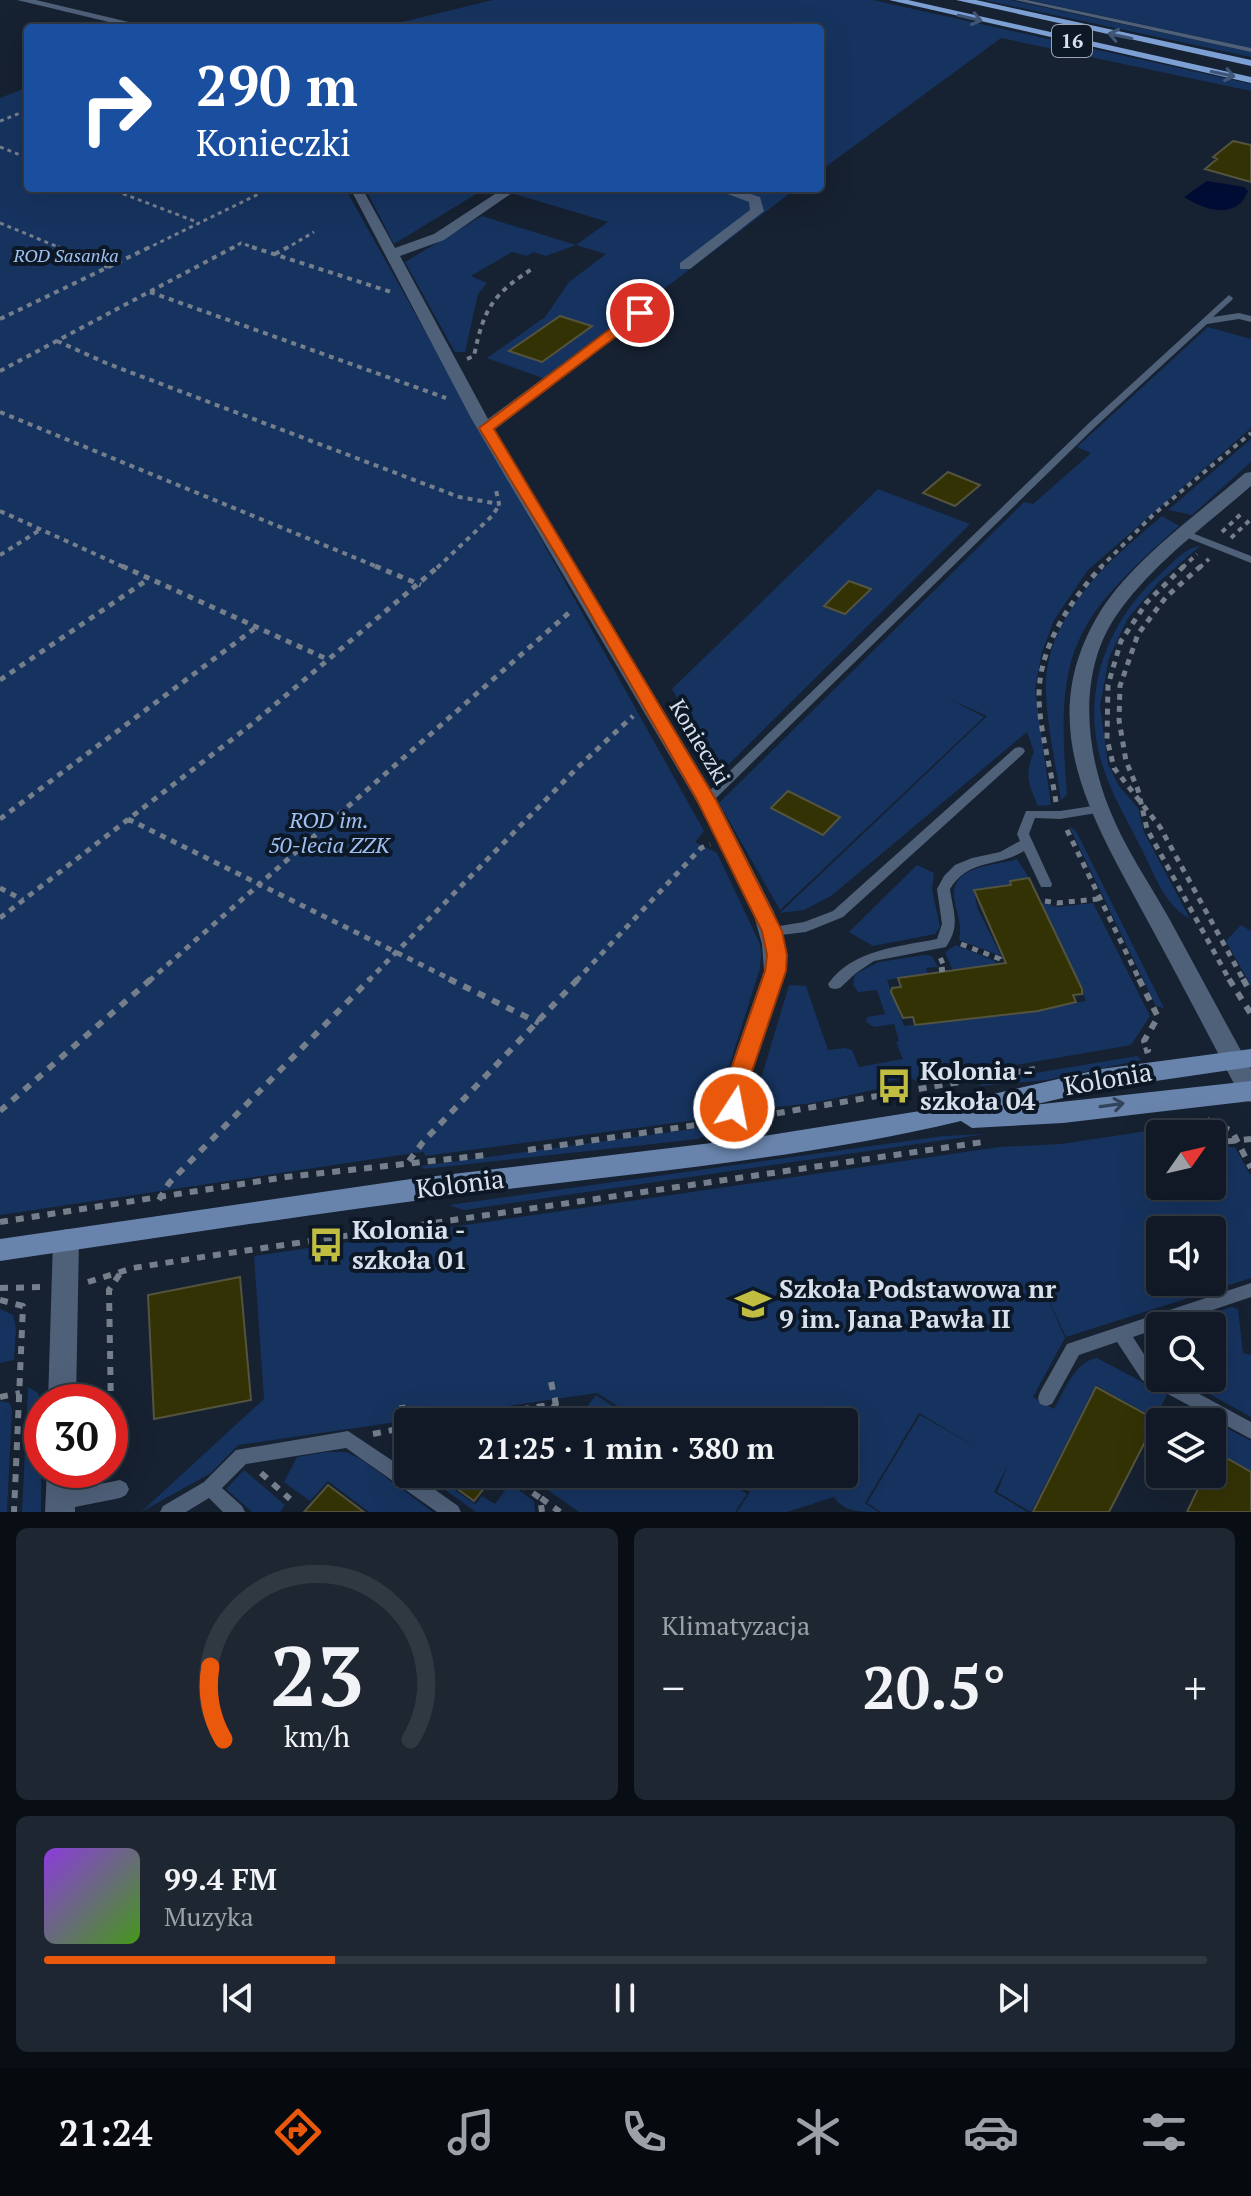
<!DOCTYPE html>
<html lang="pl">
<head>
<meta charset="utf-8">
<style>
	:root { --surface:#101925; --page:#1e2632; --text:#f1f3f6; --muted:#9ca0a7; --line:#303842; --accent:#ea580c }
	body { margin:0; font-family:"PT Serif",serif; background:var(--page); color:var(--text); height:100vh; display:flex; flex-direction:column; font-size:30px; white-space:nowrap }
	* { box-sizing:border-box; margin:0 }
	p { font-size:26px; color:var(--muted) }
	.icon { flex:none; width:44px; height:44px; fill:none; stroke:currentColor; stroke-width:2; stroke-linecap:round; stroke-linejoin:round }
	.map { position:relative; height:1512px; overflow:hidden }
	.details { display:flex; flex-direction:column; gap:16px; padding:16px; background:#090e14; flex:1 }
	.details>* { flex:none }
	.top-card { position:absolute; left:24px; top:24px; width:800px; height:168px; border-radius:8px; box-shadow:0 8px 32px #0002,0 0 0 2px var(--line); background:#1a4fa0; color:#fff; overflow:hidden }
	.needle { width:52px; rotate:56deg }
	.controls { position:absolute; left:1146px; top:1120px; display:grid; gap:16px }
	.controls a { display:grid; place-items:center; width:80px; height:80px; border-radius:8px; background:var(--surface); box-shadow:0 8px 32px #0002,0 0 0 2px var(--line); font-size:40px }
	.speed { position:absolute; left:24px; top:1384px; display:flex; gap:16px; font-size:40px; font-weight:700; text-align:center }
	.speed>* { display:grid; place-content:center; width:104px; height:104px; border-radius:50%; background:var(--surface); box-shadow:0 8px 32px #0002,0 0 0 2px var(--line); line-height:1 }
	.speed .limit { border:12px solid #d22; background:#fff; color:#111 }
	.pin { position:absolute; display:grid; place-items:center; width:68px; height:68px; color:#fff; margin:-34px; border:4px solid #fff; border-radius:50%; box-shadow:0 2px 8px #0007 }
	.me { position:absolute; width:88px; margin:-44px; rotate:11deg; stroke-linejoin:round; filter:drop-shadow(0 0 6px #0008) }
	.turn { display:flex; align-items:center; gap:28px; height:168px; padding:0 40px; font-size:36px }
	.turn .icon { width:104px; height:104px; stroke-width:2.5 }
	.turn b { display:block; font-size:56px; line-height:68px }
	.big { font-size:60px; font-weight:700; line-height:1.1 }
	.details .tile { flex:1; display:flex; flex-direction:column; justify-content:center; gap:12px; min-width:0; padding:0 28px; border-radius:12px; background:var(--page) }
	.details .dial { align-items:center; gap:0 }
	.dial svg { height:208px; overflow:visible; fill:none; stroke:var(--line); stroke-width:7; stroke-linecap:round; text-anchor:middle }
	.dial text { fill:var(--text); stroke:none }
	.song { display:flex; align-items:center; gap:24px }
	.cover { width:96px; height:96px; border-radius:12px; background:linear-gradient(135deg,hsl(270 70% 55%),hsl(100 70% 35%)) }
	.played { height:8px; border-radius:4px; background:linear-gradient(90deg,var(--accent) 25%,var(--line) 25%) }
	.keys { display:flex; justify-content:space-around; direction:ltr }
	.heat { display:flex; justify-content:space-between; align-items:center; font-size:44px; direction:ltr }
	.details .tiles { flex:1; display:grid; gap:16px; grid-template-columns:1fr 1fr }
	.tile:last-child { grid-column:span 2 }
	.trip { position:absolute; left:394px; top:1408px; width:464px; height:80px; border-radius:8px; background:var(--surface); box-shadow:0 8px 32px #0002,0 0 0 2px var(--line); font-weight:700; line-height:80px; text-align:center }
	.tab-bar { display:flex; height:128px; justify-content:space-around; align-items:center; background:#060a0f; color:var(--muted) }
	.tab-bar .icon { width:56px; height:56px }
	.tab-bar .active { color:var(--accent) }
	.tab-bar b { font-size:36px; color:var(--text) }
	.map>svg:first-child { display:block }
	.green { fill:#16335f; fill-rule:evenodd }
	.water { fill:#000c33 }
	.building { fill:#333205; stroke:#54543e; stroke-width:2 }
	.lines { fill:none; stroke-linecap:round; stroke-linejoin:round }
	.path-far3 { stroke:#757f8c; stroke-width:3; stroke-dasharray:4 4; stroke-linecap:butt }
	.path-far2 { stroke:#757f8c; stroke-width:4; stroke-dasharray:5 5; stroke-linecap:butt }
	.path-far1 { stroke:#757f8c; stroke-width:5; stroke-dasharray:6 6; stroke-linecap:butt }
	.path { stroke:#757f8c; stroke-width:6; stroke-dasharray:8 8; stroke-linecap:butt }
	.lane { fill:#4f6079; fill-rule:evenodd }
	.street { fill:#4f6079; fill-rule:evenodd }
	.secondary { fill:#6984ac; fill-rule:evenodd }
	.primary { fill:#7c9fd4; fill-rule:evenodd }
	.oneway { stroke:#3f5575 }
	.oneway2 { stroke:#32435c }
	.route { fill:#ea580c; stroke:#983908; stroke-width:2 }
	.labels { text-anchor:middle; stroke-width:8; stroke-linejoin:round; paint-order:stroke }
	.far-park-label { font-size:18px; font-style:italic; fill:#9fc0f1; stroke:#0d1827 }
	.shield { fill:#0d1827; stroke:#9ba4b0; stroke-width:2 }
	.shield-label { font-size:20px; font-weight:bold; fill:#d8e0eb }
	.street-label { font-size:22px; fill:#d8e0eb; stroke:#0d1827 }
	.park-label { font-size:22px; font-style:italic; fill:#9fc0f1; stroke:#0d1827 }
	.near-poi-label { font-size:26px; font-weight:bold; fill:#d8e0eb; stroke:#0d1827; text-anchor:start }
	.near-street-label { font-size:26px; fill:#d8e0eb; stroke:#0d1827 }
</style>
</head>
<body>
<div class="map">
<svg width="1251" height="1512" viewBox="0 0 1251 1512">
	<rect width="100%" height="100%" fill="#162131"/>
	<path class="green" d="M493,0h380l378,84v7l-250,-53 -181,133v-143h-443z
		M984,0h26l241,52v5z
		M1029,0h222v48z
		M28,87v101h317l359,643 -9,11 22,11 43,91 1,11 -1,13 -39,124 -2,25 -294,39 -1,-4 -10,1 -414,62v-1117z
		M365,188h121l-92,56z
		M495,188h302l-252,191 -58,-21 58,-41 24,-35 37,-28 -30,-9 -30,11 -13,-4 -6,4 -15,-4 -41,24 16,7 -9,11 -13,58h-10l-50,-90 77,-46 94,29 32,-23z
		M1208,327l43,12v89l-163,142 -34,50 -12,32 -7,37 16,116 -13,1c-9,-20 -14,-33 -4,-54l-7,-20 -196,164 -27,14 -24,3 207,-197 -36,-16 33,17 -204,193 -61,-107 305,-301 9,2 58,-51 -14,-6z
		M1251,439v23l-59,53 -24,-5z
		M878,489l92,35 -249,248 -49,-83z
		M1162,516l17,10c-107,95 -124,124 -112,268l-6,7c-5,-36 -14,-74 -15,-110 -2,-76 64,-131 116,-175z
		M1200,546l-41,36 -31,36 -19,40 -9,48 8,58 11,22 19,22 6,24 46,87c-26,-14 -35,-44 -48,-69 -13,-27 -30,-54 -39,-83 -23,-69 1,-141 53,-189 13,-11 27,-30 44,-32z
		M1069,826l7,5 88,177 -8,-2z
		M1017,859l12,19 -19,2 1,5 -37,5 3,17 24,49 -42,-16c3,-14 -1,-23 -4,-37 -9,-38 37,-36 62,-44z
		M917,865l17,8 -2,16 8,38 -5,7 -62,12 -24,-14z
		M1042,903l16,4 35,-4 57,113 -19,29 -213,37 -9,-5 -22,4 -5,7 -69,15 -54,6 -5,-7 35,-117 17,1 22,64 17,-2 7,2 7,17 44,-8 -7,-17 3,-1 -5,-17 -20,3 -8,-5 1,-5 18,-3 -8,-24 -19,2 -5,-7 2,-11 24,-12 46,-7 7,1 6,11 -12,1 2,6 -41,6 17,46 182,-25z
		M1241,925l10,6v55l-25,-45z
		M956,945l39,16 2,4 -44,6 -8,-19z
		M1137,1056l4,4 -94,20 -67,6 2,-4z
		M715,1126l-4,7 -13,6 -274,30 -3,-3z
		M1160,1129l13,5h-13v52h52v-39h23l16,29v102l-185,59 -24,-52 23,53 -32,59 21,12c11,-19 20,-47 43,-51l70,37 -12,23 -59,-33 -65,127 -34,-20 11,-27 -14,27 33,20h-146l-14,-9 53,-88 63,36 -64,-38 -54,90 13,9c-18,0 -34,0 -44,-15l-47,15h-50l13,-20 -28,-18h122v-52h-201l-46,-29 -359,52 -27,28 -70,39 123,-113 -10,-143 745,-109 62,-3zM1160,1230h52v52h-52z
		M986,1134l-522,76 -15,-5 494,-69z
		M1231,1307l7,2 5,44 8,2v62l-70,-39h31v-52h-35z
		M0,1309l13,6 3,13 -2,32 -14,3z
		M28,1387l9,5 5,10 -1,110h-19z
		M596,1395l41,27h-62z
		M0,1401l10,2 2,7 -5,102h-7z
		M1217,1423l34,18v30l-39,-21v-18z
		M327,1452h19l15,7 72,53h-64l-41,-31 -18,20 -26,-19 13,-25z
		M244,1470l41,35 -5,7h-28l-26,-23z
		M423,1474h9l43,30 7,-8 13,8 15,-20 24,17 1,11h-59z
		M536,1474h181l30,20 -12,18h-156l-47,-33z"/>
	<path class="water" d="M1207,181l37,6 4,4c-11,29 -42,20 -64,6z"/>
	<path class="building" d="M1233,141l18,4v37l-46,-13 12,-10 -4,-2z
		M560,316l32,10 -50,36 -33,-11z
		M948,472l32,13 -25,21 -32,-13z
		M849,581l22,8 -26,25 -21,-8z
		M788,791l52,26 -17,18 -52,-27z
		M1029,878l53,111v5l-9,1 3,7 -38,9 -123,14 -2,-8 -10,1 -12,-26 1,-4 9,-1 -3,-9 108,-15 -32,-73 37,-5 -1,-4z
		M240,1277l11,123 -97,19 -6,-124z
		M1096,1387l64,35v23l-13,-7 -38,74h-76z
		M1216,1452l35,20v40h-64l18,-38h7z
		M437,1474h58l-21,27z
		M328,1485l36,27h-60z"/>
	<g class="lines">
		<path class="path-far3" d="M0,121l28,-11
			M0,147l28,11
			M108,188l89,34
			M0,223l63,26
			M146,249l125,-61
			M231,249l10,-6 17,6
			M285,249l29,-17"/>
		<path class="path-far2" d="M58,247l50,20
			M252,247l139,45
			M275,254l13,-7
			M150,292l296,106
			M0,319l150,-72
			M57,341l49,22 353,134 40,7 -3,-14
			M467,359l7,-3c10,-49 19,-62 61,-89
			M0,371l234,-124
			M0,412l380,156
			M0,511l126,57
			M1222,532l19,-18
			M1231,538l20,-19
			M0,555l40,-25
			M437,568l55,-52 8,-12
			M1100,568l53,-53 98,-82
			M1182,568l15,-14
			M1199,568l10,-9"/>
		<path class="path-far1" d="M122,566l207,94
			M375,566l46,19
			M1184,566l-37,36 -26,39 -13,44 -1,54 7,29 46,59 84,154
			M1201,566l-35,31 -28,37 -18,52 -1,34 7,41 12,29 9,39 83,152
			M0,680l147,-100
			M1056,802c-5,-34 -16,-69 -17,-104 -1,-50 31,-97 63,-132
			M0,819l254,-190
			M128,819l326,162
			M1067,830l73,151
			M0,888l23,12
			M1045,901l12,2 41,-4
			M0,918l252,-194 187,-158
			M961,944l39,15 2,5
			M939,970l6,-1 -5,-12
			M149,981l422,-370
			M368,981l210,-214 55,-51
			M576,981l125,-133 9,-4"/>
		<path class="path" d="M449,979l90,44
			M1139,979l19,38 -14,24 4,9 -4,1
			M1229,979l22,35
			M1243,979l8,14
			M0,1111l151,-132
			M761,1116l274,-47
			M1207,1120l25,11 19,37
			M1160,1125l26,9
			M1212,1143l39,-4
			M528,1150l188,-28
			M409,1161l14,-19 155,-163
			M159,1200l10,-17 201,-204
			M0,1222l286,-45 200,-22
			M88,1282l45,-14 76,-12 774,-114
			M0,1288l43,-1
			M0,1300l23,6 -9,206
			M551,1382l5,22
			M0,1397l20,-4
			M402,1405l3,23
			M442,1422l114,-18 -15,18
			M373,1434l35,-7
			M112,1471l-3,-181 12,-18
			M261,1473l29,26
			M507,1474l33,24 2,14
			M541,1498l19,14"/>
		<path class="lane" d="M1015,0h12l224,48v4z
			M1229,295l4,3 -1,2 -19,17 26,-4 12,3v6l-12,-3 -32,5 -112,103 -384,376h-8l-2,-3 2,-3 386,-374z
			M1187,531l64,25v7l-68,-27 -1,-2z
			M1019,747l4,1 2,3 -2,3 -180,163 -37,15 -34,4 -5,-2 -2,-3 2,-3 37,-6 29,-11 182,-163z
			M1099,805l6,4 -2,3 -43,7 -25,-1 -6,16 23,50 -1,3h-10l-17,-36c-28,17 -55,7 -74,38 3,23 11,36 -4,58l-72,14 -18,12 -16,15 -5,1 -5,-1 -2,-4c25,-35 70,-37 109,-45l5,-15 -5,-35 7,-13 11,-11 17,-7 28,-6 20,-11 -3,-7 9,-23h34z
			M1251,1283v14l-118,40 21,33 6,3v5h10l81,44v17l-109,-59 -25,-38 -38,13 -27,49 -6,2 -6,-2 -2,-6 2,-6 27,-48z
			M348,1431l60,40v3h5l45,32 3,6h-24l-91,-64 -100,16 -24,24 20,18 3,6h-22l-14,-14 -23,14h-26l3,-6 41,-24 32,-32z
			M120,1480l6,3 3,6 -3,6 -6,3 -60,12 -6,-3 -3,-6 3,-6 6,-3z"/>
		<path class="street" d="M17,0h19l118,28h-20z
			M350,188h12l33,60 39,-14 70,-46h15l-75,52 -44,16 88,163 147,-109h10l2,3 -153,117 222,368 58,114 10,32 2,27 -41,124 12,54 -3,7 -9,3 -9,-3 -15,-61 43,-124 -2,-27 -9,-32 -36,-76 -246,-418z
			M712,188h19l29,9 4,14 -74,58h-10v-6l70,-53 -1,-8z
			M1251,472v14c-46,40 -100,79 -135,130 -38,56 -31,132 -7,192 15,39 41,76 61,112 27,50 54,100 81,149v33l-9,-3c-30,-57 -60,-115 -91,-172 -53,-100 -120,-197 -54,-310 32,-55 100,-102 148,-144z
			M66,1229l9,3 4,8 -3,162h-28l5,-162 4,-8z
			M47,1470h28v42h-30z"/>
		<path class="secondary" d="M1251,1049v18l-150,22 -68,16 218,-24v20l-188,22 -91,5 -11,-7c-159,38 -324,52 -486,72 -159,20 -317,45 -475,68v-22l411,-60 334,-40 175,-28 181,-42z"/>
		<path class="primary" d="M889,0h19l343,77v6z
			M956,0h20l275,60v6z"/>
	</g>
	<defs><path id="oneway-shaft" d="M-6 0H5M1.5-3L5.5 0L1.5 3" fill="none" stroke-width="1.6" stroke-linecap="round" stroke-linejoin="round" transform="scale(2)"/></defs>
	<g class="oneway">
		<use href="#oneway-shaft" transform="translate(970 18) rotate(13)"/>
		<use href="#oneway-shaft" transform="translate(1120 36) rotate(-168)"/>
		<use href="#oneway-shaft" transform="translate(1223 74) rotate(12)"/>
	</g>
	<use class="oneway2" href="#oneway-shaft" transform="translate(1112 1105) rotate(-8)"/>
	<path class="route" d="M635,310l12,3 -153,116 222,371 66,131 5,24 -1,16 -42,124 -2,19 -8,3 -8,-3 -4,-19 43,-124 2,-16 -5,-24 -65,-131 -134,-234 -84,-138z"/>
	<defs>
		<g id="bus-bare" transform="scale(2.76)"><path d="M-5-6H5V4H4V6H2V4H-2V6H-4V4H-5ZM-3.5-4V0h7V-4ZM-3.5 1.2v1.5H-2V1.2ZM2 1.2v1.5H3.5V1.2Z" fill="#c1bd40" stroke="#0d1827" stroke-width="2.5" paint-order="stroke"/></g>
		<g id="school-bare" transform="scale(2.76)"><path d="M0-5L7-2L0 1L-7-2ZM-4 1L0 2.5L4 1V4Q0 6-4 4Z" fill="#c1bd40" stroke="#0d1827" stroke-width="2.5" paint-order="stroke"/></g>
	</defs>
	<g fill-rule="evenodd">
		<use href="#bus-bare" x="894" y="1086"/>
		<use href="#bus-bare" x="326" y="1245"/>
		<use href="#school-bare" x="753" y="1304"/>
	</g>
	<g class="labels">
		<g class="far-park-label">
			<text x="66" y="262">ROD Sasanka</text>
		</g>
		<rect class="shield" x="1052" y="25" width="40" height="32" rx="6"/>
		<g class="shield-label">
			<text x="1072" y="48">16</text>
		</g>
		<g class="street-label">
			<text transform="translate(700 742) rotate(59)" y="8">Konieczki</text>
		</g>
		<g class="park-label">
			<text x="329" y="828">ROD im.<tspan x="329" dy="25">50-lecia ZZK</tspan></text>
		</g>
		<g class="near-poi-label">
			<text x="920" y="1080">Kolonia -<tspan x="920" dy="30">szkoła 04</tspan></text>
			<text x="352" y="1239">Kolonia -<tspan x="352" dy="30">szkoła 01</tspan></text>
			<text x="779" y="1298">Szkoła Podstawowa nr<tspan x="779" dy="30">9 im. Jana Pawła II</tspan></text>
		</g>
		<g class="near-street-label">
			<text transform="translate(1108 1079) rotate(-10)" y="9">Kolonia</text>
			<text transform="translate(460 1184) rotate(-7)" y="9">Kolonia</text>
		</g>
	</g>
</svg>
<div class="controls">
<a><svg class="needle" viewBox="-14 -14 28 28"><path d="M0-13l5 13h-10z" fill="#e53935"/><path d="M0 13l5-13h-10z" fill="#9ca0a7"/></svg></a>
<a><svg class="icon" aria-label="sound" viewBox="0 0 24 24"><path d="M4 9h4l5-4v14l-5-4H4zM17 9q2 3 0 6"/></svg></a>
<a><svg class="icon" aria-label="search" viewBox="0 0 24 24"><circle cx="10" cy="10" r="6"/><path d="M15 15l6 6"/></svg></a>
<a><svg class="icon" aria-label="layers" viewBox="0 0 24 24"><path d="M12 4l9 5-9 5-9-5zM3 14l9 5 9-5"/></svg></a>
</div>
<div class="speed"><div class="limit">30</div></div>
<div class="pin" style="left:640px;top:313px;background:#d93025"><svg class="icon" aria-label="arrive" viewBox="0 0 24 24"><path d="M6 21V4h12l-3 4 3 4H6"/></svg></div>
<svg class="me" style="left:734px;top:1108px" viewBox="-20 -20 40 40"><circle r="17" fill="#ea580c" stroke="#fff" stroke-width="3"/><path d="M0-11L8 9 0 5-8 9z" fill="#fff"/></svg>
<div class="trip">21:25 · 1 min · 380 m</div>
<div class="top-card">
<div class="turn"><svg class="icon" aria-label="right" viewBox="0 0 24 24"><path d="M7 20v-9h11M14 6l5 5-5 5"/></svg><div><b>290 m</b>Konieczki</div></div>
</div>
</div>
<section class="details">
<div class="tiles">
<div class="tile dial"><svg viewBox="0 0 100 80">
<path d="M14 69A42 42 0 1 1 86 69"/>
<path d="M14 69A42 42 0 0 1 9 41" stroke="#ea580c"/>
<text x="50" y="56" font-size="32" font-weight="700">23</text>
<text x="50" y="72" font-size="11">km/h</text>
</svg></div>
<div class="tile"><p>Klimatyzacja</p>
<div class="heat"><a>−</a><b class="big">20.5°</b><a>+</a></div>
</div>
<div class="tile">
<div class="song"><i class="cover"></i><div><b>99.4 FM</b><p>Muzyka</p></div></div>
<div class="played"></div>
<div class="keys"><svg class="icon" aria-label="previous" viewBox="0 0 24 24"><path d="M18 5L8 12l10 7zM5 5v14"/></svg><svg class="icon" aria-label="pause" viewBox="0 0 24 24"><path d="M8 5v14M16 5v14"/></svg><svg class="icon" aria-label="next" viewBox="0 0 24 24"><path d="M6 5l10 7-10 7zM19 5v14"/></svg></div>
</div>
</div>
</section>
<nav class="tab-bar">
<b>21:24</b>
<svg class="icon active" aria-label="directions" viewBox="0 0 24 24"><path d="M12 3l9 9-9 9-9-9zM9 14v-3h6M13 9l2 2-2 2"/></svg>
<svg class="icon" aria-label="music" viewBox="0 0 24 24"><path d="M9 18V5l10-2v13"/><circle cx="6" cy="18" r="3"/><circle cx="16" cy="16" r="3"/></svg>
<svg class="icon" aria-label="phone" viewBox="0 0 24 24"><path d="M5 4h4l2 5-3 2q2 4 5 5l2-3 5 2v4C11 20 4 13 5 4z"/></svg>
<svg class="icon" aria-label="climate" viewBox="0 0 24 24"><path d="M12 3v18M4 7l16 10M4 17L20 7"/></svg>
<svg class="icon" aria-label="car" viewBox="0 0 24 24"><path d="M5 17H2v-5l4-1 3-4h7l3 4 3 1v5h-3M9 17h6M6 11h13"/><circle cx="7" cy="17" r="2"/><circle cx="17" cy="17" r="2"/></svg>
<svg class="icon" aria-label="filters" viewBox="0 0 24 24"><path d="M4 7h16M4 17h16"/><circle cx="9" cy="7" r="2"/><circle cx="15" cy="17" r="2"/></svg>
</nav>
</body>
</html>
